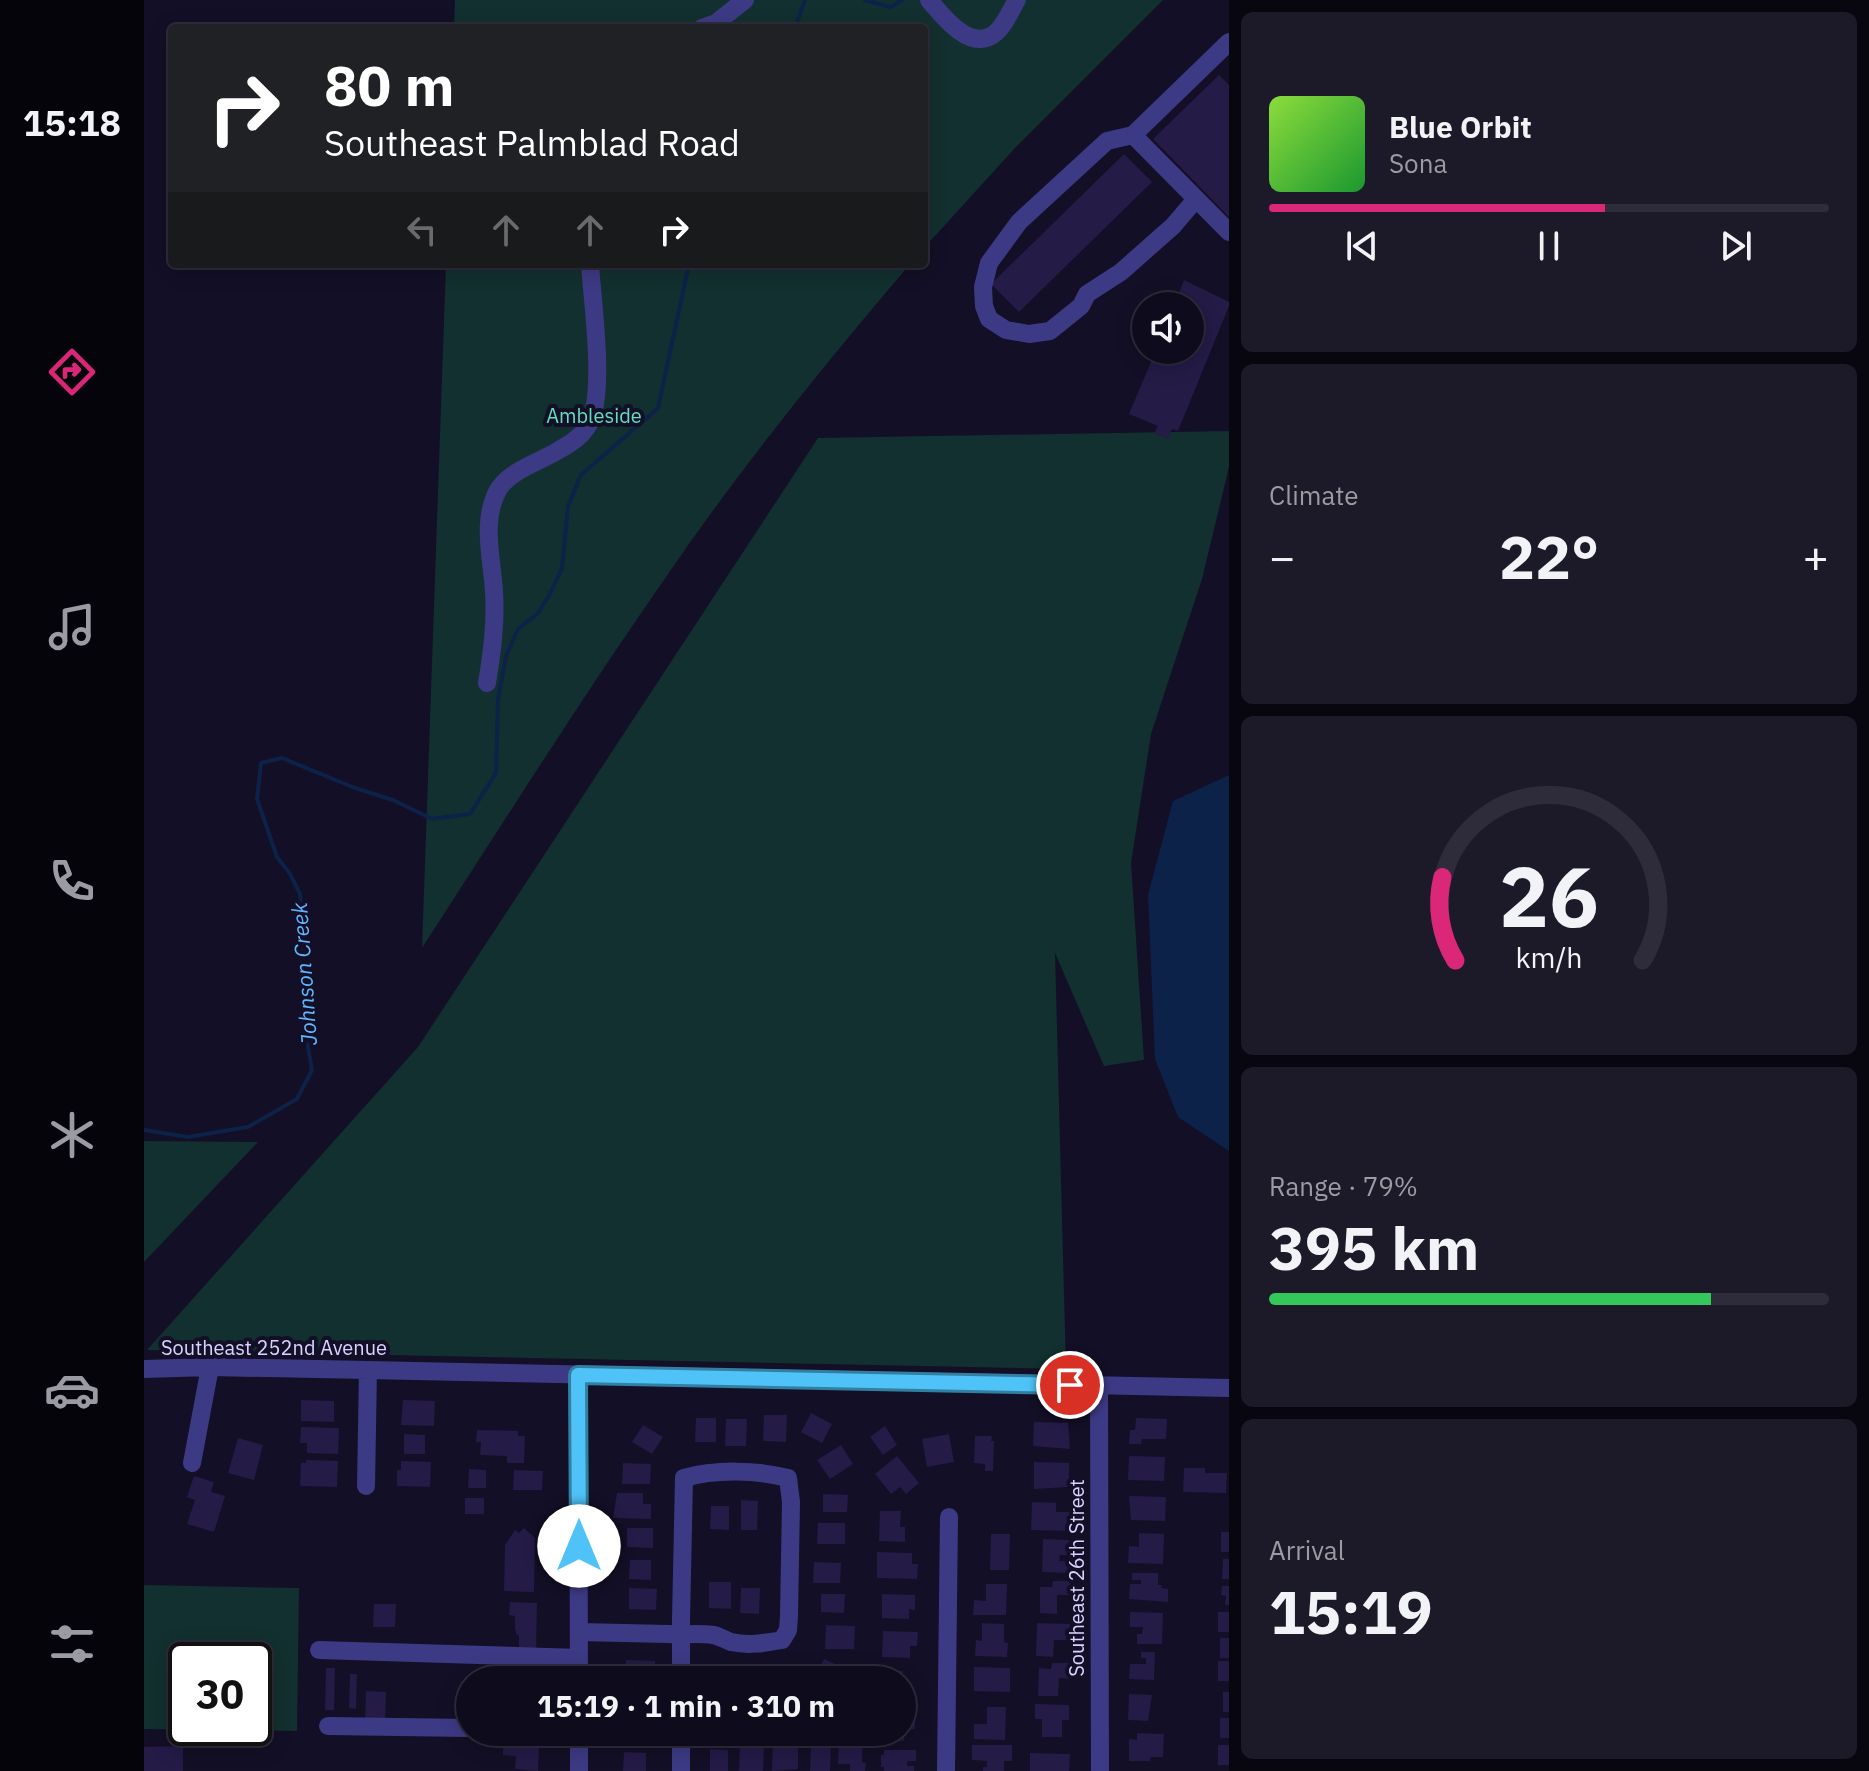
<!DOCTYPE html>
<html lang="en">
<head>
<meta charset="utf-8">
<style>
	:root { --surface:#0e0b1c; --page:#1c1929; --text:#f1f3f6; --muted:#9b9ba3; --line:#2e2b3b; --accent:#db2777 }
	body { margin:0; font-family:"IBM Plex Sans",sans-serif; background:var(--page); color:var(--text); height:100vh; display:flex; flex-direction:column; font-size:30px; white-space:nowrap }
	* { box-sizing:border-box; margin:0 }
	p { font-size:26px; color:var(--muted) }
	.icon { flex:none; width:44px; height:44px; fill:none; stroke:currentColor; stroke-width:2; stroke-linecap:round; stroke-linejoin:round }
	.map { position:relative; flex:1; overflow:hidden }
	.side { display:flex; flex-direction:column; gap:12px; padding:12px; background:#08060f; width:640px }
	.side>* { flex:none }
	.top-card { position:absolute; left:24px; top:24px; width:760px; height:244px; border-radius:8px; box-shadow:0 4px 20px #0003,0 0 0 2px var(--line); background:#202124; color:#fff; overflow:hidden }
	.buttons { position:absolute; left:988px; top:292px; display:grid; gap:16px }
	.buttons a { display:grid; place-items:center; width:72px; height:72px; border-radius:50%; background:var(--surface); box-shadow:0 4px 20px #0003,0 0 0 2px var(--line); font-size:40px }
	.speed { position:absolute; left:24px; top:1642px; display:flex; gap:16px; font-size:40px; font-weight:700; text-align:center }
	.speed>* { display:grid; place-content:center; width:104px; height:104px; border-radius:50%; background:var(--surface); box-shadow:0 4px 20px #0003,0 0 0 2px var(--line); line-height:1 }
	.speed .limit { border:4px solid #111; border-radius:12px; background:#fff; color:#111 }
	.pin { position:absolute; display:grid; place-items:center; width:68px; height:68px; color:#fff; margin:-34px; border:4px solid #fff; border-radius:50%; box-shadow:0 2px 8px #0007 }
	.me { position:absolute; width:88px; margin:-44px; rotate:0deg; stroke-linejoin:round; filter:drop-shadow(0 0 6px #0008) }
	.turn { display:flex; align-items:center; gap:28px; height:168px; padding:0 24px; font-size:36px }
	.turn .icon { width:104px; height:104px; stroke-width:2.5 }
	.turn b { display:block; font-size:56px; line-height:68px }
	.lanes { display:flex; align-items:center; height:76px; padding:0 24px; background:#0003; justify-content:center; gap:40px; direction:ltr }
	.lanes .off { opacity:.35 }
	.big { font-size:60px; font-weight:700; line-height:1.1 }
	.side .widget { flex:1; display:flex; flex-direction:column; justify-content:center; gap:12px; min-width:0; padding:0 28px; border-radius:12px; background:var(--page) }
	.side .dial { align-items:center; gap:0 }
	.dial svg { height:208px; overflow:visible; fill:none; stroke:var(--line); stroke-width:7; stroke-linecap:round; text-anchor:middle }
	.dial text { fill:var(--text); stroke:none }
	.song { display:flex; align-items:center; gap:24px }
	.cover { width:96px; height:96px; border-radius:12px; background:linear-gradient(135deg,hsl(90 70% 55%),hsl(130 70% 35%)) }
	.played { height:8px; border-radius:4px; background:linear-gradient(90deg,var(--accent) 60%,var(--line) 60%) }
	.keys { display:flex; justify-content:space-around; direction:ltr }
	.heat { display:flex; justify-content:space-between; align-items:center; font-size:44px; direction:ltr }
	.charge { height:12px; border-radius:6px; background:linear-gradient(90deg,#34c759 79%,var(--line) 0) }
	.trip { position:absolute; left:312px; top:1666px; width:460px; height:80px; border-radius:40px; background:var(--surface); box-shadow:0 4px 20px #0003,0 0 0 2px var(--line); font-weight:700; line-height:80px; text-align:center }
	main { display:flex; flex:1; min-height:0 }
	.tab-bar { display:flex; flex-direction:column; width:144px; justify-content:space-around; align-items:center; background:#06040b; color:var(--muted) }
	.tab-bar .icon { width:56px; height:56px }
	.tab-bar .current { color:var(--accent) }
	.tab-bar b { font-size:36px; color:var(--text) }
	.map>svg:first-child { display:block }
	.green { fill:#12302f; fill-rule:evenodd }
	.water { fill:#0c2248 }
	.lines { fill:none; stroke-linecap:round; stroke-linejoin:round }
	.stream { stroke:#0c2248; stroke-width:4 }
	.building { fill:#241b47 }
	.minor { stroke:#3d3a85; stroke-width:18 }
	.route-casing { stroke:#337fa1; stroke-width:20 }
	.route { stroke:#4fc3f7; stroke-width:14 }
	.labels { text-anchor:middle; stroke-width:8; stroke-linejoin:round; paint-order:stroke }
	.park-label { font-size:20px; fill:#5fe0c0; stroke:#130f26 }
	.street-label { font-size:20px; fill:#d9d4ff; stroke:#130f26 }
	.water-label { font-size:22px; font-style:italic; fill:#62b6ff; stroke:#130f26 }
</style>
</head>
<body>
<main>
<nav class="tab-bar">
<b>15:18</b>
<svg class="icon current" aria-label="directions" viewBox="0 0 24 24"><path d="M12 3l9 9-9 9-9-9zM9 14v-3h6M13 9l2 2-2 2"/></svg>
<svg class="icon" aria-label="music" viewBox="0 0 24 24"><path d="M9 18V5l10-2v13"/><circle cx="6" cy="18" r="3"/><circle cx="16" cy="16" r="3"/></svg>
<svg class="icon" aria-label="phone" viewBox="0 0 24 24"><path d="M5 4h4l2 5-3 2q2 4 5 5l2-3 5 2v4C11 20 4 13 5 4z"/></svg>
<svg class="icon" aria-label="climate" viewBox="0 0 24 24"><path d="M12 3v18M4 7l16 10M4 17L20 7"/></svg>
<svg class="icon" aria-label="car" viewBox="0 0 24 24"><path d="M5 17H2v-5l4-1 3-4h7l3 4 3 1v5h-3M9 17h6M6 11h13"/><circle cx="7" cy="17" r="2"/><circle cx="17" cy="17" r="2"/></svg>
<svg class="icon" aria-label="filters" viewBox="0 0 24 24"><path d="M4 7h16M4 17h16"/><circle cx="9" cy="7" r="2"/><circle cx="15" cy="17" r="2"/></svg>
</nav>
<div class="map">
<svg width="1085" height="1771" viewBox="0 0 1085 1771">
	<rect width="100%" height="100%" fill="#130f26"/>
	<path class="green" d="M311,0h708l-148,148 -91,100v-220h-470z
		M302,264h464c-85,100 -168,202 -242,310 -85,122 -165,249 -246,374z
		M1085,431v36l-27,112 -51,155 -20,129 13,197 -40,6 -49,-113 11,416 -919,-19 271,-303 400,-609z
		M0,1141l114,1 -114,120z
		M0,1585l155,3 -2,143 -153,-2zM110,1660v68h-68v-68z"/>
	<path class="water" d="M1085,775v376l-51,-34 -23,-58 -7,-164 25,-94z"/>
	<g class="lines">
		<path class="stream" d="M721,0l26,7 11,-7
			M651,28l10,-28
			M0,1130l44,7 60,-10 49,-28 15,-29 -10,-58 1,-91 -3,-27 -10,-20 -13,-17 -20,-58 4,-36 21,-5 73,30 38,12 39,19 38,-5 26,-41 2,-73 8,-44 12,-27 20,-16 12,-19 12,-26 6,-62 13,-31 77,-67 31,-144"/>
	</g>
	<path class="building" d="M1075,75l10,10v132l-76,-78z
		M980,154l28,28 -133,130 -28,-28z
		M1040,280l45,22v4l-51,125 -6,-2 -4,10 -14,-6 4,-7 -29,-12 27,-64h34v-44h-16z
		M157,1400l33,1v21l-33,-1z
		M259,1400l32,1 -1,25 -33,-1z
		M667,1413l21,11 -10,19 -21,-11z
		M620,1415h23l-1,27 -23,-1z
		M552,1418h20v24h-21z
		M992,1418l31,1 -1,20h-24l-1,5h-12l1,-14h5z
		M582,1419h21l-1,27h-21z
		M890,1422l34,1 2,26 -37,-3z
		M499,1425l20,12 -11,17 -20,-12z
		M741,1426l12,19 -14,10 -13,-18z
		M157,1427l38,1 -1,26 -31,-1v-10h-7z
		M333,1430l41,1v5h7l-1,27h-17v-7l-27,-1 1,-13h-5z
		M260,1434l21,1v19h-21z
		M805,1434l5,28 -27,5 -5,-28z
		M831,1436h17l-1,5h3l-1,30h-8v-7l-11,-1z
		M94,1438l25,7 -9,35 -26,-7z
		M697,1445l12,19 -23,15 -13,-19z
		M753,1456l22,27 -13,11 -6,-7 -9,7 -16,-20z
		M985,1456l36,1 -1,24 -36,-1z
		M162,1460l32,1 -1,26 -37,-1 1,-23h5z
		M257,1461l30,1 -1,25 -33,-1v-16h4z
		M890,1462l35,1v24l-35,2z
		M479,1463l28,1 -1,20h-28z
		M1040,1468h21v5h22l-1,20 -43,-1z
		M325,1469l17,1v18h-18z
		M370,1470l29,1 -1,19h-29z
		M50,1476l20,6 -3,10 14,4 -11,36 -27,-8 8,-24 -8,-3z
		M473,1493h26v11h8v15l-38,-1z
		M679,1494l25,1 -1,17h-24z
		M985,1496l37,1 -1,24 -34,-1z
		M321,1498h19v16h-19z
		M597,1500l17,1 -1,29h-16z
		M888,1502l24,1v9h15v19l-40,-1z
		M567,1506h18v24l-19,-1z
		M736,1511h21l-1,16h5v15l-26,-1z
		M674,1523h27v21h-28z
		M380,1528l11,10 -1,54 -30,-1 1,-46 10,-15 4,3z
		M483,1528h26v20l-26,-1z
		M1077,1532h8v20h-8z
		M995,1533l25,1 -1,30 -35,-1 1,-17 10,1z
		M847,1534h19l-1,36h-19z
		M899,1539l26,1 -1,15h-8l-1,6h11l-1,12 -27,-1z
		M733,1552l35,1v11h6l-1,15 -40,-1z
		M1079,1559h6v20h-7z
		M486,1560h21v20l-22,-1z
		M670,1562l27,1 -1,20h-27z
		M988,1573h26v12h4l-1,3 7,1v13l-39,-3 1,-15h11v-4h-9z
		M909,1581h18v14h-14v19l-17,-1v-26h12z
		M565,1582h22v27l-22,-1z
		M842,1584h21l-1,31h-33l1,-15 12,1z
		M1078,1586h7v19h-4l1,-9 -5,-1z
		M485,1588l28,1 -1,21 -27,-1z
		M597,1588h19l-1,26 -19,-1z
		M677,1594h24l-1,19 -23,-1z
		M738,1594l33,1v15l-6,-1v10l-27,-1z
		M366,1602l27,1 -1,51h-17v-19h-2l-2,-6v-13l-6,-1z
		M230,1604h22l-1,23h-22z
		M986,1612l33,1 -1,31h-25v-10h5l1,-7h-13z
		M1074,1612h11v20h-11z
		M838,1623l22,1v18l4,1 -1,14 -32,-1 1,-16 6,1z
		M893,1623l33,1 -1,16h-15l-1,17 -17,-1z
		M682,1625l29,1 -1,23h-29z
		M739,1631l35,1 -1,14h-7v12l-28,-1z
		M1076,1638h9v20h-9z
		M997,1652h14l-1,28 -25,-1 1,-15h16v-6h-5z
		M680,1659l37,17 -2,4h-45z
		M482,1660l29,1v19h-29z
		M1074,1661h11v20h-11z
		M908,1663h18v16l-11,-1 -1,18h-20l1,-28 12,1z
		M830,1667l36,1v24l-36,-1z
		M182,1668h9l-1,42h-9z
		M739,1670l20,1v9h-20z
		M597,1671l19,1v8h-20z
		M566,1672l20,1v7h-20z
		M206,1674h7l-1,35 -7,-1z
		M758,1686l12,1v15l-12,-1z
		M222,1691l20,1 -1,31 -20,-1z
		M1079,1692h6v20h-6z
		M985,1694l23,1 -4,26 -20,-1z
		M315,1700h11v12h-11z
		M891,1704l34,1v15h-7v17h-20v-18h-7z
		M843,1707h19l-1,33 -31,-1v-15h13z
		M758,1712h13v17h-13z
		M1076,1718h9v20h-9z
		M485,1732h23v11l-23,-1z
		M706,1732h13l-1,30 4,1 -1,8h-15v-7h-12l1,-25h11z
		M737,1732h23v9l-23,-1z
		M993,1733l27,1 -1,23h-12l-1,4h-21v-22l8,1z
		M629,1735l16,1v8h9v25l-26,2z
		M673,1735h10v9h4l-1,27h-20l1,-27h6z
		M359,1744l36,1 -1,26 -23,-2 1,-13 -13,-1z
		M596,1745l24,1 -1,25h-24z
		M828,1745h40v16h-8v10h-21v-4h4v-6l-15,-1z
		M1074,1745h11v20h-11z
		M39,1746v25h-39v-24z
		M566,1749l18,1v21h-18z
		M740,1750h32v11h-9v5h7v5h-30v-4h-3v-12h3z
		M480,1752l22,1v18h-23z
		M886,1753l40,1 -1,17h-39z"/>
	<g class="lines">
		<path class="minor" d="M785,0c13,15 38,49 62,36 12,-6 19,-25 26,-36
			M558,28l14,-5 29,-23
			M1085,42l-96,93 96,97
			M989,135l-26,6 -88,81 -30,41 -6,24 1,19 5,13 17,11 23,4 21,-3 31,-25 6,-12 34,-22 52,-46 23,-27
			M343,683c5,-31 9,-60 7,-91 -2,-35 -13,-70 4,-102 12,-20 42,-28 61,-40 10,-6 21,-12 28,-23 20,-27 5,-127 3,-163
			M0,1369l66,-2 158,3 861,18
			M434,1375l1,305
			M955,1386l1,385
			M48,1463l18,-96
			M222,1486l2,-116
			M435,1632l90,2c14,1 30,-1 44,1 6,1 12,5 18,7 17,4 34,1 51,-2l6,-10 1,-14 2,-114 -3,-24c-31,-8 -73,-9 -104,0l-3,142c0,20 0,40 0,60
			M175,1650l260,8
			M184,1726l142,2
			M537,1732v39
			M435,1771v-39
			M802,1771l3,-254"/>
	</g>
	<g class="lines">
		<g class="route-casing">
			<path id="route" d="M435,1546l-1,-171 492,10"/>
		</g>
		<use href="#route" class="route"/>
	</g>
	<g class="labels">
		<g class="park-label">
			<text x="450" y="423">Ambleside</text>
		</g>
		<g class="street-label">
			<text x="130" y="1355">Southeast 252nd Avenue</text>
			<text transform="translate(933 1578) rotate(-90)" y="7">Southeast 26th Street</text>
		</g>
		<g class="water-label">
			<text transform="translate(160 974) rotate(-94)" y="8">Johnson Creek</text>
		</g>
	</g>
</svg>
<div class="buttons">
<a><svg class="icon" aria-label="sound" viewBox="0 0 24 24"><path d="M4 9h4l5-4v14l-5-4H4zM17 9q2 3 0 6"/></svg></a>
</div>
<div class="speed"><div class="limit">30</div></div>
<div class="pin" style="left:926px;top:1385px;background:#d93025"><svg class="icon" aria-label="arrive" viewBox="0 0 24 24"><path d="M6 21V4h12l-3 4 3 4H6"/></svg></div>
<svg class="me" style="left:435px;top:1546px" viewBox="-20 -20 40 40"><circle r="19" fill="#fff"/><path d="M0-13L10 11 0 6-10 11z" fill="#4fc3f7"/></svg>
<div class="trip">15:19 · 1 min · 310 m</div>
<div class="top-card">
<div class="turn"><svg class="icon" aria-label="right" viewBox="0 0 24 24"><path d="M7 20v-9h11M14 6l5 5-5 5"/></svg><div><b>80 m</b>Southeast Palmblad Road</div></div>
<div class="lanes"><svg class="icon off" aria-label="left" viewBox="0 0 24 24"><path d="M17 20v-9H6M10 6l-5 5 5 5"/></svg><svg class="icon off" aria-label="ahead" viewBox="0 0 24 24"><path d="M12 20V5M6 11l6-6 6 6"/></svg><svg class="icon off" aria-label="ahead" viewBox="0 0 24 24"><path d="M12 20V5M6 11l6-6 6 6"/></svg><svg class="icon" aria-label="right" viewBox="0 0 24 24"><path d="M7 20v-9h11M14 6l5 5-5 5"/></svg></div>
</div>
</div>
<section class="side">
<div class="widget">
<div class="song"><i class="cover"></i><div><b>Blue Orbit</b><p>Sona</p></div></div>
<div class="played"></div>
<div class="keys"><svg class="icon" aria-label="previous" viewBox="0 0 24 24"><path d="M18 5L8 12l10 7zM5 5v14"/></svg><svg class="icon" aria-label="pause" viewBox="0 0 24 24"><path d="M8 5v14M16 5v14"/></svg><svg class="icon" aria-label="next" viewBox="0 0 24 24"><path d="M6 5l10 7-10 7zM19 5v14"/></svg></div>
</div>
<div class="widget"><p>Climate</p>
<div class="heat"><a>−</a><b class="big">22°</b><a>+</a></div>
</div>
<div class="widget dial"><svg viewBox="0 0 100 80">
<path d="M14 69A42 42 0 1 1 86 69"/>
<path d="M14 69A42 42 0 0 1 9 37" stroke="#db2777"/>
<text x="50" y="56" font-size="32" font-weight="700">26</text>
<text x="50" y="72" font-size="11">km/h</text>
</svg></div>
<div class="widget"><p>Range · 79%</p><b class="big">395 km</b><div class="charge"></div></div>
<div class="widget"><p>Arrival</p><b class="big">15:19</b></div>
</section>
</main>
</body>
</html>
